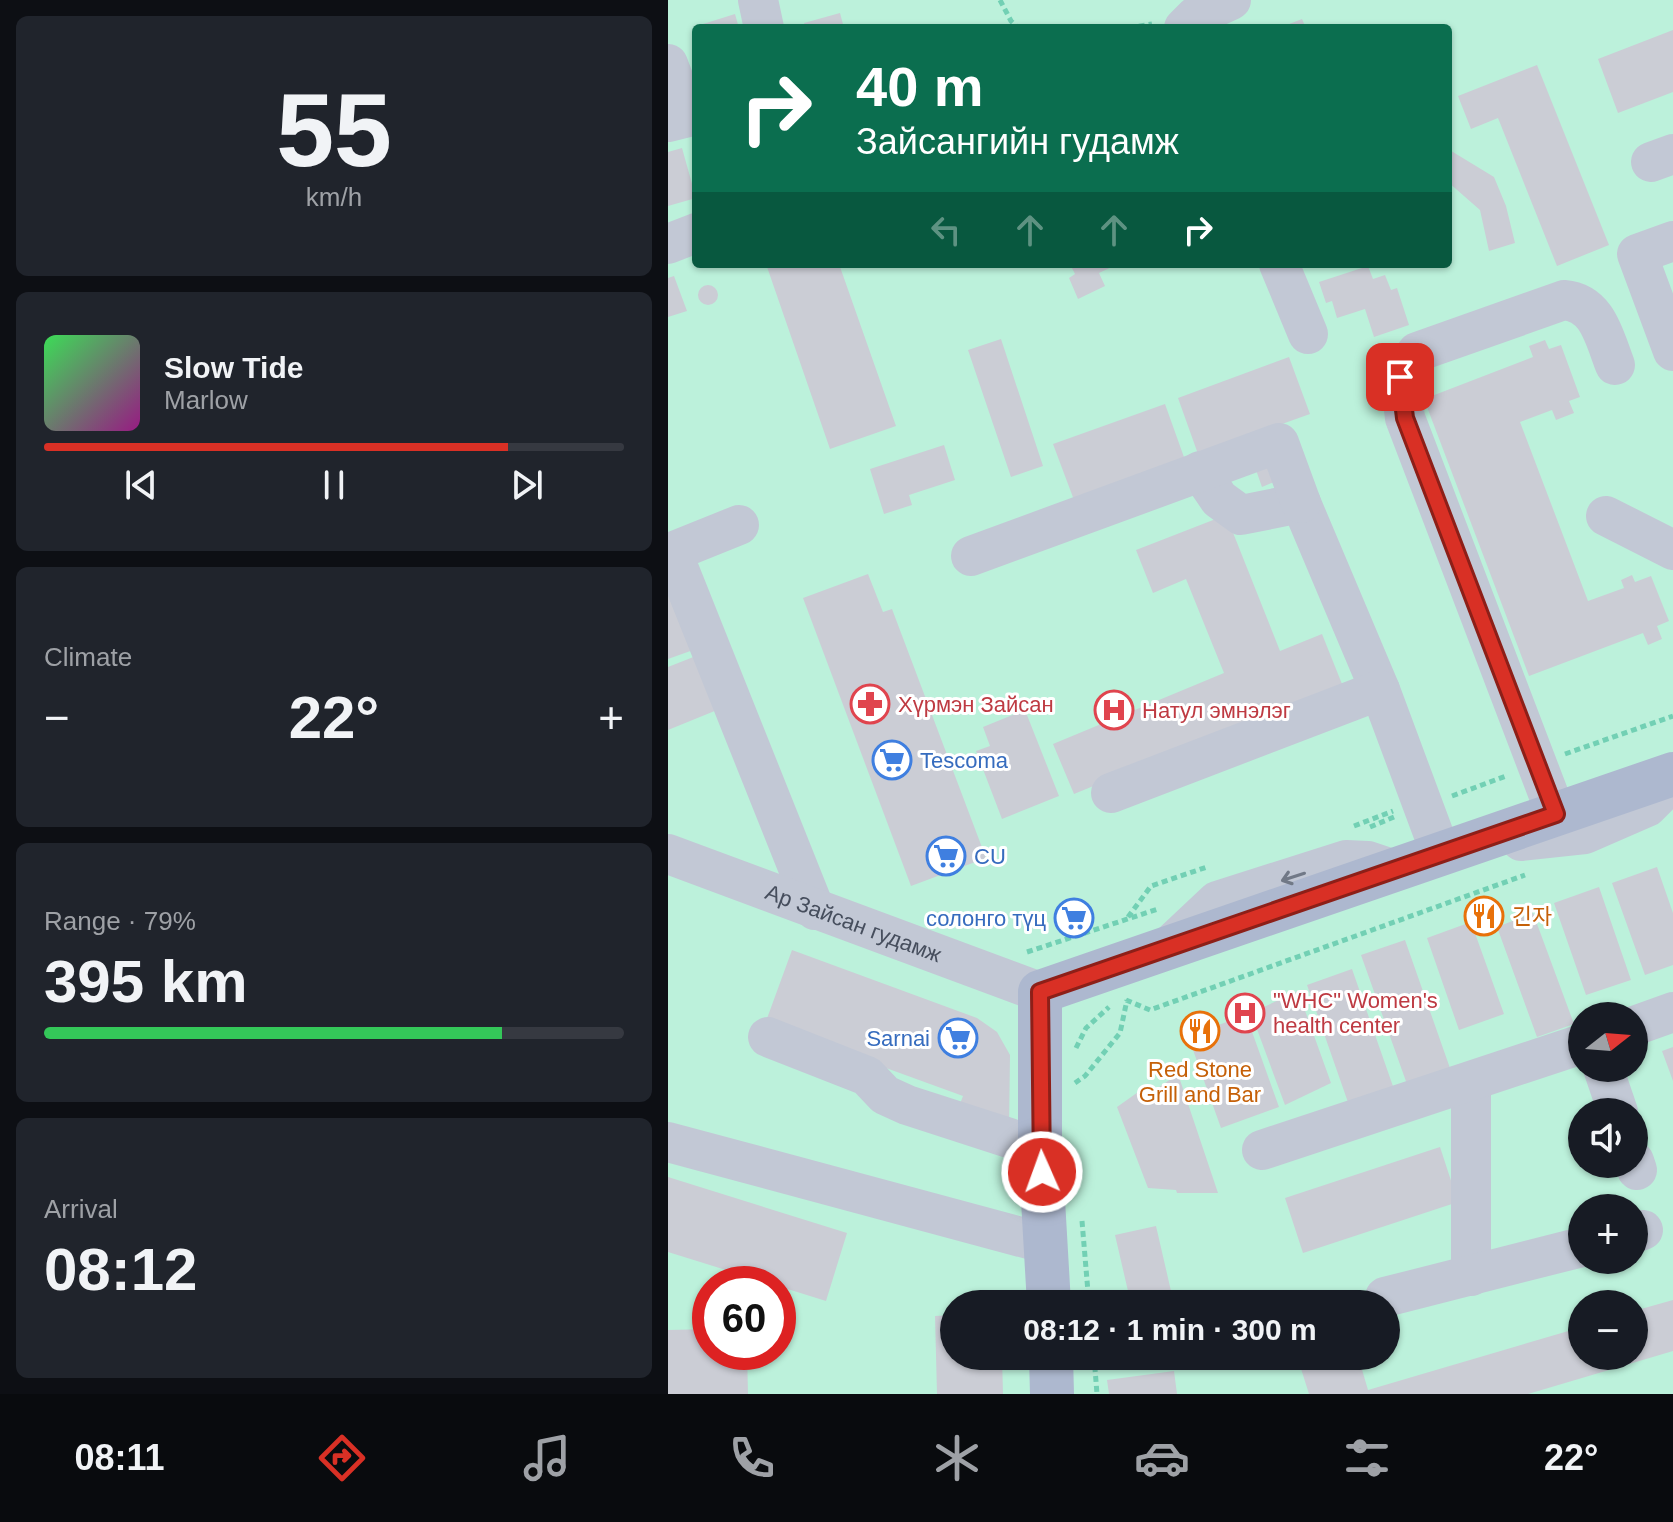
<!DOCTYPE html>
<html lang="en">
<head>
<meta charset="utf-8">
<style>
	:root { --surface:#171b24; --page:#20242c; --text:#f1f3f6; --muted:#9ea1a6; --line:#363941; --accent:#d93025 }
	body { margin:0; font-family:Helvetica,"Noto Sans KR",sans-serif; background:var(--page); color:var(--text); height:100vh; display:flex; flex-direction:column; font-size:30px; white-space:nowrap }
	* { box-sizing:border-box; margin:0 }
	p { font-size:26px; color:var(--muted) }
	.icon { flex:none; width:44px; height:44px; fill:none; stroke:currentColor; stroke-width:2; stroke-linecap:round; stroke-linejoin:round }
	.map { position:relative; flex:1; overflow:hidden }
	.panel { display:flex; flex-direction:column; gap:16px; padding:16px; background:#0d0f14; width:668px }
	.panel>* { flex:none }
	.banner { position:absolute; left:24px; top:24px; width:760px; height:244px; border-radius:8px; box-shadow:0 2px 6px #0004; background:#0b6e4f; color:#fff; overflow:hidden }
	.needle { width:52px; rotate:73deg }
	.tools { position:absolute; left:900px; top:1002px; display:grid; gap:16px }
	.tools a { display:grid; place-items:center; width:80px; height:80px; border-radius:50%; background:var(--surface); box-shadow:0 2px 6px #0004; font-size:40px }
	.speed { position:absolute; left:24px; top:1266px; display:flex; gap:16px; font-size:40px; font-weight:700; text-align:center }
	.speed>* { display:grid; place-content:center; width:104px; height:104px; border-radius:50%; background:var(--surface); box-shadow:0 2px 6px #0004; line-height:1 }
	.speed .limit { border:12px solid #d22; background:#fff; color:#111 }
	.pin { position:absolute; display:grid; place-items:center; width:68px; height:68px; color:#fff; margin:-34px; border-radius:16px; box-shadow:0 4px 12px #0006 }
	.me { position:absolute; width:88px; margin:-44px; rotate:358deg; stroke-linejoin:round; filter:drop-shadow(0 0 6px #0008) }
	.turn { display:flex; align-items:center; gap:28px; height:168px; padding:0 32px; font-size:36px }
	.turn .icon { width:104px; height:104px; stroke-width:2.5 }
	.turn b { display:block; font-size:56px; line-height:68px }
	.lanes { display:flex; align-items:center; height:76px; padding:0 32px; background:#0003; justify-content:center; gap:40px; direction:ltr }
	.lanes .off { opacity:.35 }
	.big { font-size:60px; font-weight:700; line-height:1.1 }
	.panel .widget { flex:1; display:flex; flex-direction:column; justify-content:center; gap:12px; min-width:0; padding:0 28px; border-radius:12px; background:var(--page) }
	.panel .dial { align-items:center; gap:0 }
	.dial b { font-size:104px; line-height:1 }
	.song { display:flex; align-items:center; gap:24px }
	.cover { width:96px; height:96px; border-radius:12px; background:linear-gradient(135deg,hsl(130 70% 55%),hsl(310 70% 35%)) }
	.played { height:8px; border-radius:4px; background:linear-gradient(90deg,var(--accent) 80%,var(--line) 80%) }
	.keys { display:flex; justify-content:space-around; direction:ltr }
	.heat { display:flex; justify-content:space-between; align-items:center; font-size:44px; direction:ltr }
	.charge { height:12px; border-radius:6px; background:linear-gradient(90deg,#34c759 79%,var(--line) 0) }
	.trip { position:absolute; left:272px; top:1290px; width:460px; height:80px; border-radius:40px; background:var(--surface); box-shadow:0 2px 6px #0004; font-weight:700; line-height:80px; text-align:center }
	.dock { display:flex; height:128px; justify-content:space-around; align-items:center; background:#090b0e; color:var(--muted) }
	.dock .icon { width:56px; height:56px }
	.dock .selected { color:var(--accent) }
	.dock b { font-size:36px; color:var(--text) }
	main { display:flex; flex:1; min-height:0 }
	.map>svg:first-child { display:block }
	.green { fill:#bcf1db; fill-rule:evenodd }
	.building { fill:#cbcdd5 }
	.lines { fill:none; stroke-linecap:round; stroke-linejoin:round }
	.path { stroke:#72d0b4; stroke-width:5; stroke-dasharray:6 4; stroke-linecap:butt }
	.minor { stroke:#c2c8d5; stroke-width:40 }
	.major { stroke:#adb8cf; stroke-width:44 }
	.oneway { stroke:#717987 }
	.route-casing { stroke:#8d1f18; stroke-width:20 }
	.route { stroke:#d93025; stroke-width:14 }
	.labels { text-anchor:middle; stroke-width:6; stroke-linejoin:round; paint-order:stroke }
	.health-label { font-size:22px; fill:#be3a42; stroke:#fff; text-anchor:start }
	.shop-label { font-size:22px; fill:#366cbe; stroke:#fff; text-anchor:start }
	.food-label { font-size:22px; fill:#c56008; stroke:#fff; text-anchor:start }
	.street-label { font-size:22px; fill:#464e5d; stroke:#fff }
</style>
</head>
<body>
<main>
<section class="panel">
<div class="widget dial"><b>55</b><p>km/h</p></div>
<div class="widget">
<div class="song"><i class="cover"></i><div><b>Slow Tide</b><p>Marlow</p></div></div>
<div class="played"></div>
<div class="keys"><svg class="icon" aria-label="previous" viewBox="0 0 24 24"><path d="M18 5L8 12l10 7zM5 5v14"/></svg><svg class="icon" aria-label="pause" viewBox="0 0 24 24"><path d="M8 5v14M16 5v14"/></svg><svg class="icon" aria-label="next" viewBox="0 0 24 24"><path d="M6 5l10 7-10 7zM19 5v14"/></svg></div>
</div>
<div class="widget"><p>Climate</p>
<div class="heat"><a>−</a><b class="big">22°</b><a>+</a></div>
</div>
<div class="widget"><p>Range · 79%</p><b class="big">395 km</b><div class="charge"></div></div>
<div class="widget"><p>Arrival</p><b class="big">08:12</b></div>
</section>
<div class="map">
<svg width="1005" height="1394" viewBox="0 0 1005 1394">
	<rect width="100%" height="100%" fill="#f2efef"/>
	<path class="green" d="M0,0h1005v1394h-1005zM28,28h752v236h-752zM914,1016h52v52h-52zM914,1112h52v52h-52zM914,1208h52v52h-52zM42,1284h68v68h-68zM286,1304h432v52h-432zM914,1304h52v52h-52z"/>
	<path class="building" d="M172,13l4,15h-38l-2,-5z
		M67,14l4,14h-35l-1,-4z
		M634,19l4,9h-27z
		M1005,30v62l-55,21 -20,-54z
		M869,65l72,180 -52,21 -59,-148 -27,11 -13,-33z
		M14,148l14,50 -28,8v-54z
		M780,149l46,28 12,29 9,37 -26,8 -9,-41 -32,-28z
		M98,264h73l57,162 -66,23z
		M402,264h48l-19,9 6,13 -27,13 -9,-21 6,-4z
		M700,266l5,13 12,-4 6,15 6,-2 12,37 -35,12 -9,-28 -28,9 -5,-17 -6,2 -7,-21z
		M6,276l13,35 -19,6v-39z
		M30 295a10 10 0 1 1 20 0a10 10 0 1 1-20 0Z
		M333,339l42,127 -32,11 -43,-127z
		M877,340l4,9 12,-4 19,52 -11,4 5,12 -18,7 -4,-10 -32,12 68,179 36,-13 -3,-8 11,-5 3,7 16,-6 18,45 -12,5 5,13 -14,6 -5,-12 -114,43 -105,-277 109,-42 -4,-11z
		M621,357l21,57 -112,40 -20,-56z
		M497,404l20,56 -111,40 -21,-56z
		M276,445l11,35 -46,15 3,10 -28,9 -14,-45z
		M600,465l6,17 -12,5 -6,-17z
		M558,515l54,136 42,-17 20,50 -268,110 -21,-50 171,-71 -38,-94 -33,14 -17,-43z
		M0,570l28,79 -28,10z
		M200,574l15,38 9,-3 94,249 -75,28 -108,-288z
		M33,654l21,54 -54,22v-63z
		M357,710l34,86 -57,23 -26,-68 14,-5 -7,-19z
		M989,867l16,46v52l-28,10 -33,-92z
		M931,887l32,93 -45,15 -32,-92z
		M865,913l41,111 -37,13 -40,-110z
		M803,922l33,92 -45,16 -32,-92z
		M737,940l46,131 -43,16 -47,-132z
		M124,950l185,68 20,14 13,23 -1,73 -51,-19 5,-13 -198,-72z
		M684,969l43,123 -45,16 -43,-123z
		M630,991l33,92 -46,22 -34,-92z
		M578,1015l33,92 -58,21 -33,-92z
		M1005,1047v34l-11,-30z
		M510,1074l40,119h-41l-1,-3 -28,-2 -31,-81 24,-17 4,7z
		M772,1147l18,55 -155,51 -18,-55z
		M0,1177l179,56 -21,68 -48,-15v-2h-7l-103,-32z
		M488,1226l18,78h-43l-16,-69z
		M1005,1300v51l-145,43h-219l-12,-38h61l10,34 214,-63v29h52v-45z
		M286,1315v41h48l1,38h-66l-2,-78z
		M42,1329v23h37l1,42h-80v-64z
		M475,1356h43v1l-40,10z
		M506,1371l3,23h-68l-2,-14z"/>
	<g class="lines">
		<path class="path" d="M332,0l11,21 7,7
			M461,28l23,-4
			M897,754l108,-38
			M784,796l54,-20
			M686,826l39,-15
			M702,827l24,-10
			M460,917l23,-31 56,-19
			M359,952l131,-43
			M458,1000l24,10 375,-135
			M408,1048l10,-20 23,-21
			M407,1083l10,-7 35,-43 7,-33
			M414,1221l7,83
			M426,1356l3,38"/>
		<g class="minor">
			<path d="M90,0l6,28"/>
			<path d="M516,28l12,-12 35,-16"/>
			<path d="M0,64l20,53 -20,5"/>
			<path d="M983,162l22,-8"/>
			<path d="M1005,241l-36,13 36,97"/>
			<path d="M0,244l28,-11"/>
			<path d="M611,264l29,70"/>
			<path d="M532,471l19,28 22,16 60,-12 79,187"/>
			<path d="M938,516l67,34"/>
			<path d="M71,525l-67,27 143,358"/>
			<path d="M303,556l308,-113 22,60"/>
			<path d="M443,793l269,-103 61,164"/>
			<path d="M888,814l-151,-396 -5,-41 17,-25 147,-52c34,3 40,37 51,65"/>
			<path d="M853,841l64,-7 62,-27 11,-11 12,-21"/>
			<path id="s1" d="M0,854l372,138"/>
			<path d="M498,949l51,-48 129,-41 22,1 27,9"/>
			<path d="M966,1026l39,-14"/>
			<path d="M100,1037l99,39 18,19 22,10 133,43"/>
			<path d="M935,1068l15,44"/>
			<path d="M803,1083v193"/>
			<path d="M0,1142l379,102"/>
			<path d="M594,1150l320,-106"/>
			<path d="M966,1161l3,9"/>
			<path d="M966,1233l9,-3"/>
			<path d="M717,1297l197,-50"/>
		</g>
		<path class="major" d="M381,1304l-9,-156v-156l633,-218
			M383,1356l1,38"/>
	</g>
	<defs><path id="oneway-shaft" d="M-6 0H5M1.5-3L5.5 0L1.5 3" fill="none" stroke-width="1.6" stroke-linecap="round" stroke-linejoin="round" transform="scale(2)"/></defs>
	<use class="oneway" href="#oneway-shaft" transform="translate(625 877) rotate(162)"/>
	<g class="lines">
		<g class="route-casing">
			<path id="route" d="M374,1172l-2,-180 516,-178 -151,-396 -5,-41"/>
		</g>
		<use href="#route" class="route"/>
	</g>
	<defs>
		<g id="pharmacy-ring" transform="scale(2)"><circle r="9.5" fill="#fff" stroke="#e0444e" stroke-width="1.5"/><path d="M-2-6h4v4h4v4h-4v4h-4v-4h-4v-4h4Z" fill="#e0444e"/></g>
		<g id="hospital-ring" transform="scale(2)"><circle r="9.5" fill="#fff" stroke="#e0444e" stroke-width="1.5"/><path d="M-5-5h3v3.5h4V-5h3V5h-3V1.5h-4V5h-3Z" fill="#e0444e"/></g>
		<g id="supermarket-ring" transform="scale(2)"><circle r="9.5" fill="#fff" stroke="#3f7fe0" stroke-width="1.5"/><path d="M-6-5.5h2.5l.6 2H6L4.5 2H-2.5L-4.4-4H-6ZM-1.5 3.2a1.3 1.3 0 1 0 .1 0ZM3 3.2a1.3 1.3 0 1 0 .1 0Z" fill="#3f7fe0"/></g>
		<g id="restaurant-ring" transform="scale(2)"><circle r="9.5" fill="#fff" stroke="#e8710a" stroke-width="1.5"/><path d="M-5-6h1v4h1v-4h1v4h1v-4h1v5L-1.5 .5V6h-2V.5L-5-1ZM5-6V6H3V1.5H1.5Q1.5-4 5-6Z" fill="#e8710a"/></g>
	</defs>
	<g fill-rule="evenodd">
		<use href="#pharmacy-ring" x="202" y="704"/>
		<use href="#hospital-ring" x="446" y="710"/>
		<use href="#supermarket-ring" x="224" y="760"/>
		<use href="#supermarket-ring" x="278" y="856"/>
		<use href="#restaurant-ring" x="816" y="916"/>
		<use href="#supermarket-ring" x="406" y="918"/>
		<use href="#hospital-ring" x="577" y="1013"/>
		<use href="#restaurant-ring" x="532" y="1031"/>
		<use href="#supermarket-ring" x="290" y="1038"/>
	</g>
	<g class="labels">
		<g class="health-label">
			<text x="230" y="712">Хүрмэн Зайсан</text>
			<text x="474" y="718">Натул эмнэлэг</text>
			<text x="605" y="1008">"WHC" Women's<tspan x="605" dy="25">health center</tspan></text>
		</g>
		<g class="shop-label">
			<text x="252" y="768">Tescoma</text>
			<text x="306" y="864">CU</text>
			<text x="378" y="926" text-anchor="end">солонго түц</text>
			<text x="262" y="1046" text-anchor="end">Sarnai</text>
		</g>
		<g class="food-label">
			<text x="844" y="924">긴자</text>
			<text x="532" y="1077" text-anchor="middle">Red Stone<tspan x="532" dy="25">Grill and Bar</tspan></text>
		</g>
		<g class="street-label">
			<text dy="8" stroke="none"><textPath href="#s1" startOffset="198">Ар Зайсан гудамж</textPath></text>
		</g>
	</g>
</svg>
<div class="tools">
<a><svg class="needle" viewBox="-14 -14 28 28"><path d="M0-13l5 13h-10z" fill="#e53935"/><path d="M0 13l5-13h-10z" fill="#9ea1a6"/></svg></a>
<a><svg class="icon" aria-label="sound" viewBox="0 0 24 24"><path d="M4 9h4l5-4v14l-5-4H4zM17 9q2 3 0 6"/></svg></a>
<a>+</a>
<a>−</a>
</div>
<div class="speed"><div class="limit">60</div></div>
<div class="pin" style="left:732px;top:377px;background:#d93025"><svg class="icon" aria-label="arrive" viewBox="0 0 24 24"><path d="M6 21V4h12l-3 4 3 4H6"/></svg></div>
<svg class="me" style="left:374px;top:1172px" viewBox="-20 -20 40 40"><circle r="17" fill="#d93025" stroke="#fff" stroke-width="3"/><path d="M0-11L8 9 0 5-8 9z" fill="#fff"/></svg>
<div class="trip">08:12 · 1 min · 300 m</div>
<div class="banner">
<div class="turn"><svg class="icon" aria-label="right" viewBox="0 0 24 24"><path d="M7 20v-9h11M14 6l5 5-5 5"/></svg><div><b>40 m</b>Зайсангийн гудамж</div></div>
<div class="lanes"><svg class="icon off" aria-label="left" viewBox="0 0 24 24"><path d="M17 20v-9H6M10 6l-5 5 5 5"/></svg><svg class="icon off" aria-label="ahead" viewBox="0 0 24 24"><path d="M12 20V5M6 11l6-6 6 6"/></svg><svg class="icon off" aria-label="ahead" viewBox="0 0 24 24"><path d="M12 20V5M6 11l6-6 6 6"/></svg><svg class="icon" aria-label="right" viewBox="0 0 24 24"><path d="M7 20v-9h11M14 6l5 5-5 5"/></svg></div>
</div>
</div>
</main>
<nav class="dock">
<b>08:11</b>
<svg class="icon selected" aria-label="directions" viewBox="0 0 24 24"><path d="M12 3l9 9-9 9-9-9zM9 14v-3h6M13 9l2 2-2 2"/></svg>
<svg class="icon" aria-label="music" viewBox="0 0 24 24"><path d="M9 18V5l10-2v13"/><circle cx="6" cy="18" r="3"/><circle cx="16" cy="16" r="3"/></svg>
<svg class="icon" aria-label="phone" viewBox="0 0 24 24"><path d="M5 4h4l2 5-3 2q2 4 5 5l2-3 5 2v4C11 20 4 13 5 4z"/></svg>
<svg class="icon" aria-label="climate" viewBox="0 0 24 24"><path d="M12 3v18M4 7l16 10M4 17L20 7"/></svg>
<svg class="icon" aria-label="car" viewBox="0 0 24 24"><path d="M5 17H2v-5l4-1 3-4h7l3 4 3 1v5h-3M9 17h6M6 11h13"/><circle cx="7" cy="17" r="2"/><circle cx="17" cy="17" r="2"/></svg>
<svg class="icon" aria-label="filters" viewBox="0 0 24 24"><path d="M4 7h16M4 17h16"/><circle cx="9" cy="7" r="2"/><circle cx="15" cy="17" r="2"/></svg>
<b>22°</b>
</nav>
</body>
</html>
